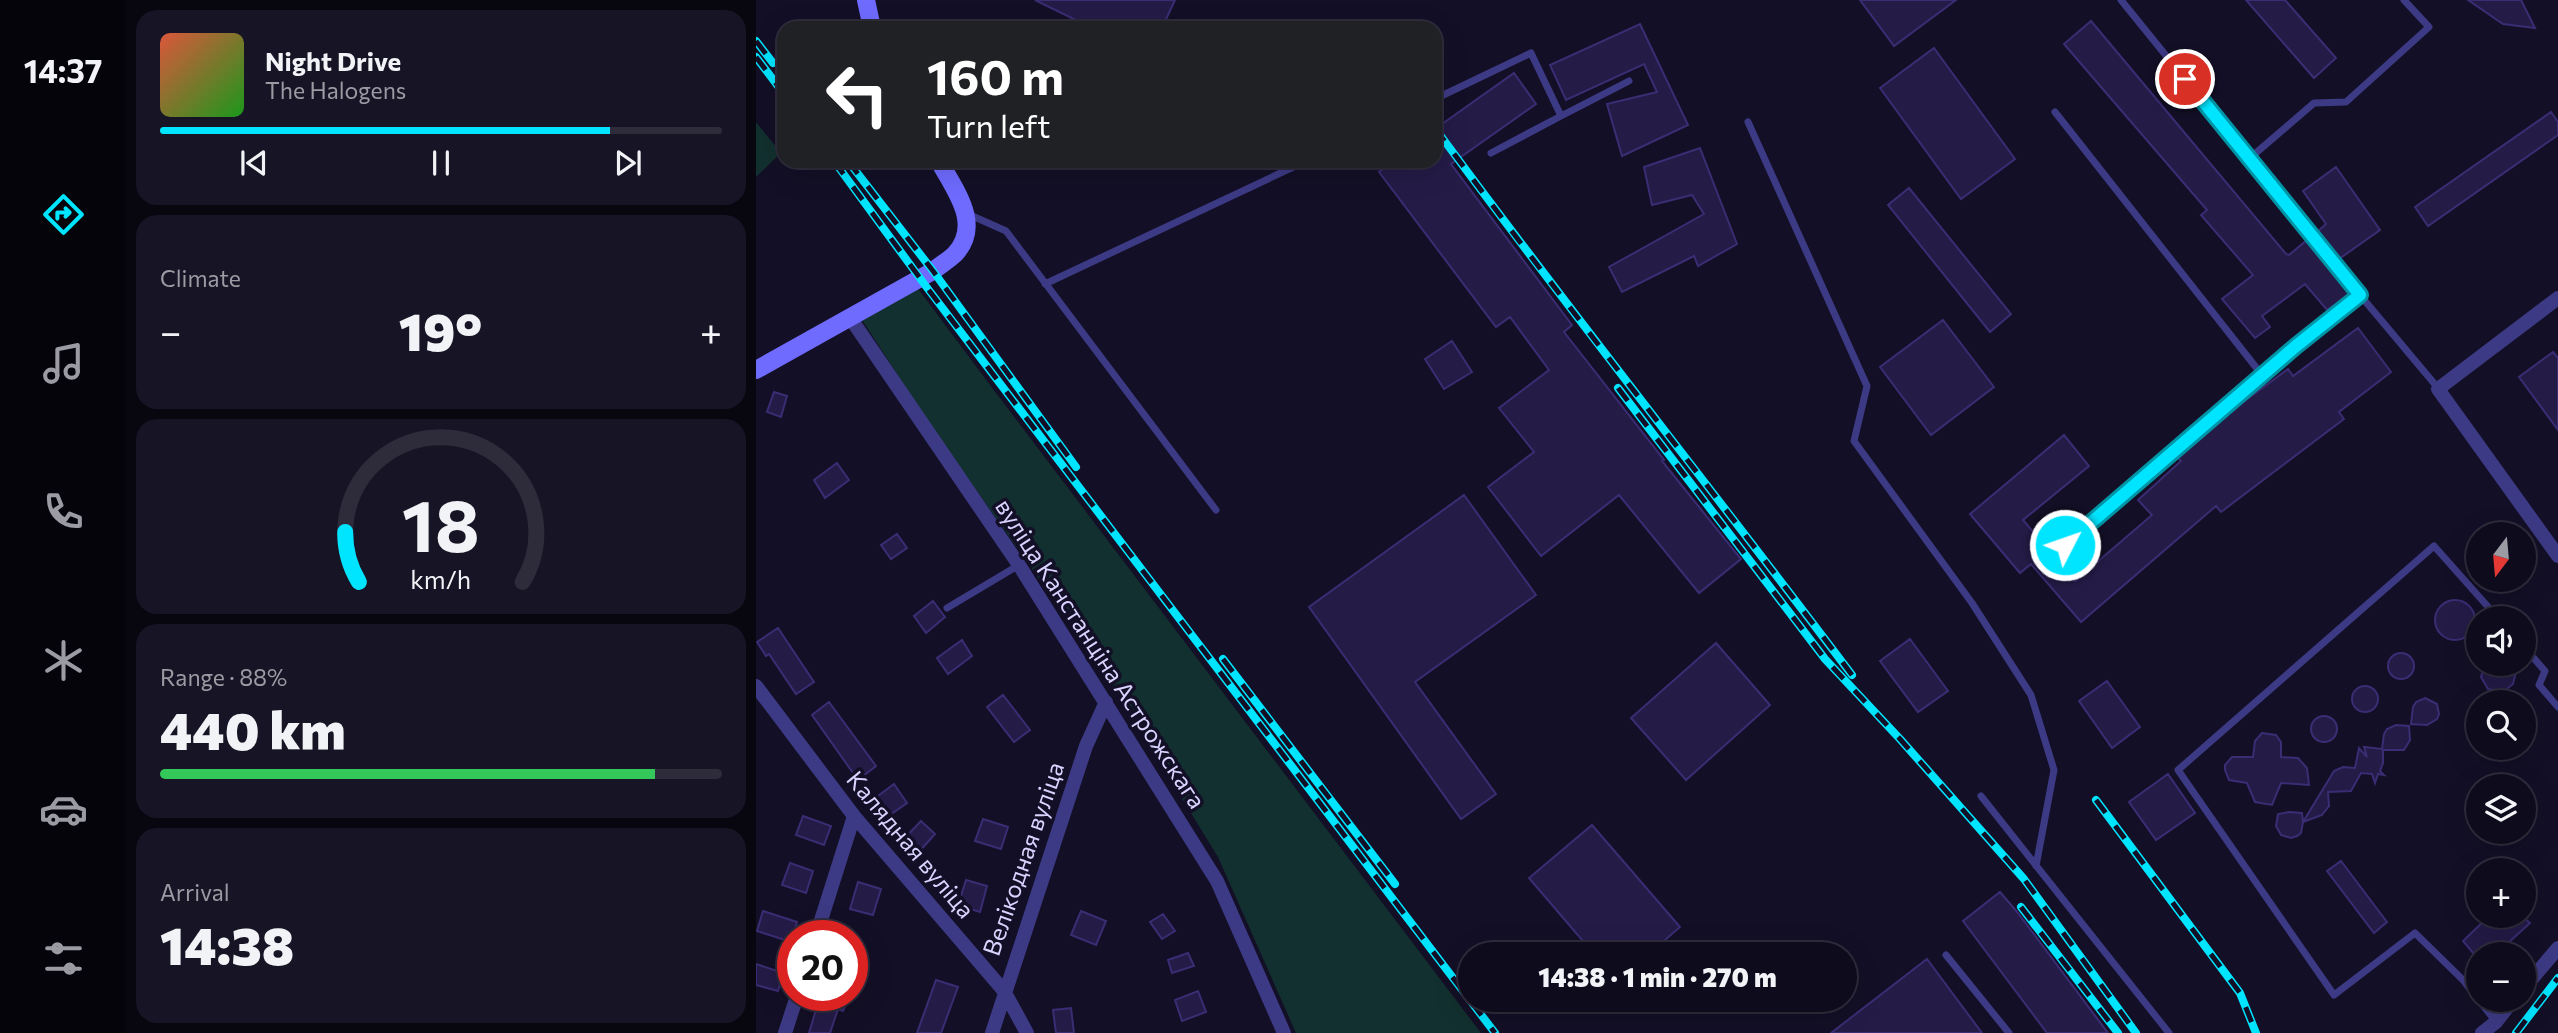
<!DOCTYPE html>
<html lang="en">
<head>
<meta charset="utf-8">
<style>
	:root { --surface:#0e0b1c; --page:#171425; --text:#f1f3f6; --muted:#9b9ba3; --line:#2e2b3b; --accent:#00e5ff }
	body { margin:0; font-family:Commissioner,sans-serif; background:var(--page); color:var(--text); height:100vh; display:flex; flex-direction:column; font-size:26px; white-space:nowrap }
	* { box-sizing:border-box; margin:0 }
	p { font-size:23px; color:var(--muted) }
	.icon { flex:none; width:38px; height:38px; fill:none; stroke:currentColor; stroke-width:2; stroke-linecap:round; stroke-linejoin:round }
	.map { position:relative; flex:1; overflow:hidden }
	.drawer { display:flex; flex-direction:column; gap:10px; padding:10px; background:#08060f; width:630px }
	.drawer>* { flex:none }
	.banner { position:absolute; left:21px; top:21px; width:665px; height:147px; border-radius:21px; box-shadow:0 7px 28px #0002,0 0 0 2px var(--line); background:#202124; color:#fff; overflow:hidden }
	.needle { width:46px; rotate:196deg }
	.fabs { position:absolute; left:1710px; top:522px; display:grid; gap:14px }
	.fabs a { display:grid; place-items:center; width:70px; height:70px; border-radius:50%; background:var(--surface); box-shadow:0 7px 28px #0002,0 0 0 2px var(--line); font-size:35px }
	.speed { position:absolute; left:21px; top:920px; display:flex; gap:14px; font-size:35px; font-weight:700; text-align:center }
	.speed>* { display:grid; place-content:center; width:91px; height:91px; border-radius:50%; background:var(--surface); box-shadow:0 7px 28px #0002,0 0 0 2px var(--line); line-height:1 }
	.speed .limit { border:10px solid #d22; background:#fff; color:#111 }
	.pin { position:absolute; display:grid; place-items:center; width:60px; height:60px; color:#fff; margin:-30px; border:4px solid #fff; border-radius:50%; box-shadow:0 2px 7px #0007 }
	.me { position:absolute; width:77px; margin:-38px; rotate:49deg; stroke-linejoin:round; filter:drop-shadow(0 0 5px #0008) }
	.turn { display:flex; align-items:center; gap:24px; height:147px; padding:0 35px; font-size:32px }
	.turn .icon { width:91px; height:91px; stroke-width:2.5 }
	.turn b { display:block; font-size:49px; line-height:60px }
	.big { font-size:52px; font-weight:800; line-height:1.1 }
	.drawer .widget { flex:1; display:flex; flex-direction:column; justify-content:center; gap:10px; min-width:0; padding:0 24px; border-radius:21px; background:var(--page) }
	.drawer .dial { align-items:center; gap:0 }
	.dial svg { height:182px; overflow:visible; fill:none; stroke:var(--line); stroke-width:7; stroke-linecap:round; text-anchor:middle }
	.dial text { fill:var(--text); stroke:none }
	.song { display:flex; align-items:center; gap:21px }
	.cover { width:84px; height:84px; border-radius:10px; background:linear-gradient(135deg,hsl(10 70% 55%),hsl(120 70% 35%)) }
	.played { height:7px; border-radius:4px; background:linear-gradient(90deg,var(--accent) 80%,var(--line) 80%) }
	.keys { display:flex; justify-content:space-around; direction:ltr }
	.heat { display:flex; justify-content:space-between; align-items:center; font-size:38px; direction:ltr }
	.charge { height:10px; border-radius:5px; background:linear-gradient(90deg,#34c759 88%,var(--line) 0) }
	.trip { position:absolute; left:702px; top:942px; width:399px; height:70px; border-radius:35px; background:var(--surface); box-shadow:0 7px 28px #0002,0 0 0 2px var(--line); font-weight:800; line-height:70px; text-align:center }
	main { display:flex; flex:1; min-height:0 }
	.dock { display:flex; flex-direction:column; width:126px; justify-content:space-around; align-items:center; background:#06040b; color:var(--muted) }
	.dock .icon { width:49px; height:49px }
	.dock .current { color:var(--accent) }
	.dock b { font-size:32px; color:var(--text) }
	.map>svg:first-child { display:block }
	.green { fill:#12302f }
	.building { fill:#241b47; stroke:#3b2d73; stroke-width:2 }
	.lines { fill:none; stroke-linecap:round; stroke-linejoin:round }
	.lane { stroke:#3d3a85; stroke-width:7 }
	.street { stroke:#3d3a85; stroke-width:14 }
	.secondary { stroke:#6f6bff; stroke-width:18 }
	.rail-casing { stroke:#00e5ff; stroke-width:8 }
	.rail { stroke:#130f26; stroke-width:5; stroke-dasharray:16; stroke-linecap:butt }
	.route-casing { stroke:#0095a6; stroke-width:18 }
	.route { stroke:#00e5ff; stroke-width:12 }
	.labels { text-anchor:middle; stroke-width:7; stroke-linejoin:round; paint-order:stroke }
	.street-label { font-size:24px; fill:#d9d4ff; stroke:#130f26 }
</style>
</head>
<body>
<main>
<nav class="dock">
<b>14:37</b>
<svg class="icon current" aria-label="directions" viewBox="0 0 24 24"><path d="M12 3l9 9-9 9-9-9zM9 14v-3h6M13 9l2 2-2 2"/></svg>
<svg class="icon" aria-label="music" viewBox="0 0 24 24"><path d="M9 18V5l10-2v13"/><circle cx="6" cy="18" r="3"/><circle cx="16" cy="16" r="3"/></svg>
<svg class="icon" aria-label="phone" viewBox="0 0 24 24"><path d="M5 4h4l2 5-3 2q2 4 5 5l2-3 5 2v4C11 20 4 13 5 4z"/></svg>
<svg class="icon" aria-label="climate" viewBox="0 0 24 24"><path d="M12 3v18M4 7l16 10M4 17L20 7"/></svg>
<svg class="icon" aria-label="car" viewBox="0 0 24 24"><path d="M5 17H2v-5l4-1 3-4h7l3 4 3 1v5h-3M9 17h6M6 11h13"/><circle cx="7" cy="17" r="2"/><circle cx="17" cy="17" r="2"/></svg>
<svg class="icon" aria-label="filters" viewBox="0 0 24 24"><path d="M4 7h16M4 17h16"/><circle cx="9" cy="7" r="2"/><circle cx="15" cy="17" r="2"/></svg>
</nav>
<section class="drawer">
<div class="widget">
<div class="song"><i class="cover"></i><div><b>Night Drive</b><p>The Halogens</p></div></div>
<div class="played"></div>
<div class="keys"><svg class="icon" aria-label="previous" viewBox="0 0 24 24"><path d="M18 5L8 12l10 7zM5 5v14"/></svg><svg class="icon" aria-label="pause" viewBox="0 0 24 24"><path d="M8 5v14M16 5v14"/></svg><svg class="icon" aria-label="next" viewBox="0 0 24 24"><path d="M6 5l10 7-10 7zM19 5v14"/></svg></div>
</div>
<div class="widget"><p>Climate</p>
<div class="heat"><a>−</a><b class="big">19°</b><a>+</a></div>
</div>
<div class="widget dial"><svg viewBox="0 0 100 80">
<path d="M14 69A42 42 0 1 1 86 69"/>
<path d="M14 69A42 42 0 0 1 8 47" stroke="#00e5ff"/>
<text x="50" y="56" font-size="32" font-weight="700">18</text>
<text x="50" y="72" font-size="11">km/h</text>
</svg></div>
<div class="widget"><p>Range · 88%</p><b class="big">440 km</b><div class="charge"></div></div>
<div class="widget"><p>Arrival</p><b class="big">14:38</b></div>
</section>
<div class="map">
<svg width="1802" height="1033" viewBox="0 0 1802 1033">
	<rect width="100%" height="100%" fill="#130f26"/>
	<path class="green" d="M0,122l25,31 -25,24z
		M157,282l80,107 488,644h-185l-78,-176 -118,-192 -172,-243 -71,-110z"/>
	<path class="building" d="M279,0h140l-13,28h-70z
		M1104,0h96l-62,46z
		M1490,0h39l51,58 -22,20z
		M1712,0h53l14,28 -32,-4z
		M1335,21l195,233 3,1 18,-15 44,53 -24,17 -22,-26 -43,32 8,11 -15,11 -33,-39 31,-24 -52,-60 6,-5 -143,-166z
		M884,24l48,101 -66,31 -15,-52 50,-12 -13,-28 -78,36 -16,-35z
		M1178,48l81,111 -54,40 -81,-111z
		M758,73l22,31 -85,60 121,161 -8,7 100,128 -2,1 79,98 -42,34 -80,-98 -78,61 -53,-69 46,-35 -35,-44 50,-38 -39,-53 -14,10 -117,-155 14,-11h42v-32z
		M1795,112l7,10v13l-130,91 -13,-19z
		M944,148l37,96 -39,22 -4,-10 -72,36 -13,-25 95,-53 -12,-19 -40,10 -8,-38z
		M1580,167l44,63 -41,29 -22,-27 9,-8 -23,-33z
		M1153,188l102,126 -21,18 -102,-127z
		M1187,320l51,67 -63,48 -51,-68z
		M1602,328l33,44 -52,40 5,7 -123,93 -5,-6 -135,116 -50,-58 -11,9 -50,-59 94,-79 25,31 -66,54 52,61 77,-66 -14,-15 43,-39 -4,-4 57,-48 54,-40 5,7z
		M696,341l20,31 -28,17 -19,-30z
		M1797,352l5,6v72l-39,-53z
		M18,392l13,4 -6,21 -14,-5z
		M81,463l12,17 -24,18 -11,-18z
		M708,495l72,100 -121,87 81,112 -35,25 -152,-212z
		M141,534l10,14 -16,11 -10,-14z
		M1679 620a20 20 0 1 1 40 0a20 20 0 1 1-40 0Z
		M177,601l12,16 -19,16 -12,-17z
		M22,628l36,54 -18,12 -27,-40 -3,2 -9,-14z
		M1154,639l38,52 -30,21 -38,-51z
		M206,640l10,16 -24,18 -11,-16z
		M960,643l54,62 -84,75 -55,-62z
		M1632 666a13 13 0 1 1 26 0a13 13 0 1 1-26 0Z
		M1729,663h28l3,9 -3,12 -10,8 -15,-3 -7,-12z
		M1351,681l33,46 -28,21 -33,-47z
		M1596 699a13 13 0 1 1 26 0a13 13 0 1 1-26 0Z
		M247,695l27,35 -16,12 -27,-35z
		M1669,698l12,6 2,10 -2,5 -10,6 -16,-1 2,-17 3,-5z
		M73,702l47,64 -18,14 -46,-65z
		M1555 729a13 13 0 1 1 26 0a13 13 0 1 1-26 0Z
		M1640,725l13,1 1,14 -6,10h-21v13l-3,8 4,4 -6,-1 -3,9 -3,-9 -11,-1 -10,18 -23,1 1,14 -7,9 -19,7 -2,11 -4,3 -6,2 -10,-3 -5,-9 2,-12 11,-2 13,1 1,9 31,-51 9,-4 12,1 4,-20 8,9 -3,-10 18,2 2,-15 3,-5z
		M1506,733l14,2 5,7v15l17,1 9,10 2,17 -28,-2 -9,22 -17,-3 -8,-19 -18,-3 -4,-10v-5l7,-8h21l2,-16z
		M1412,774l27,39 -39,27 -27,-38z
		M138,784l13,19 -20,14 -13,-18z
		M47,816l28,10 -7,19 -28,-10z
		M227,819l25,8 -7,22 -26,-8z
		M165,821l14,13 -18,20 -15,-13z
		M836,825l88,102 -31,27h-55l-65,-76z
		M1585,861l46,61 -13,11 -47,-62z
		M34,863l23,8 -7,22 -24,-8z
		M210,880l21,6 -7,26 -22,-7z
		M102,882l23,7 -8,26 -23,-6z
		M1244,892l18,21 90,120h-61l-84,-112z
		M7,911l34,11 -6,20 -34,-11z
		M325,911l25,10 -10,24 -25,-10z
		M407,914l12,17 -13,8 -12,-17z
		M1734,915h31l9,8 -34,31h-22l-11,-13z
		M432,953l6,13 -22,7 -4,-13z
		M1171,959l55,74h-151z
		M0,964l27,9 -5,18 -22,-6z
		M180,980l22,7 -17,46h-24z
		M442,991l8,21 -24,9 -7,-21z
		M50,996h43l-6,15 -5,-2 -8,24h-21l9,-30 -12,-4z
		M315,1008l3,25h-18l-3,-23z"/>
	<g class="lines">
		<path class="lane" d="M1365,0l239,295
			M679,99l96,-46 30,63 -70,37
			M1299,112l207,263
			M805,116l68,-35
			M992,122l119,264 -13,55 118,162 59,92 23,75 -18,96
			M1494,158l64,-55 32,-1 83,-75 -25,-27
			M212,214l38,17 210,279
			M289,284l261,-123
			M1309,545l231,-199 64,-51 78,93
			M191,608l72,-43
			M1768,647l21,24 -6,14 19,22
			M1225,796l188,237
			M1190,955l63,78
			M1722,999l-15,-19 -48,-47 -81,62 -156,-225 256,-224 64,72
			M1722,999l18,23"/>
		<path class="street" d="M1802,298l-120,91 120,167
			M93,316l170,249 198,316 67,152
			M0,686l98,130 150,175 23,42
			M60,936l38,-120
			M1768,988l34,-40
			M29,1033l12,-37
			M236,1033l94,-287 20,-44
			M1726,1033l14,-11 18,-23"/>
		<path class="secondary" d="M110,0l6,28
			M0,370l177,-99c7,-6 16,-11 22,-17 28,-30 -1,-65 -16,-93"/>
		<g class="rail-casing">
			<path id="rail" d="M0,41l17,22
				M0,57l28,37
				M679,128c136,185 279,364 417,547
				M78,161l91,124 570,748
				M92,161l85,110 143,196
				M862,388l207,271 75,80 124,140 112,154
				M467,659l172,225
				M1340,800l144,193 16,40
				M1265,907l97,126
				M1760,1033l42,-55"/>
		</g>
		<use href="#rail" class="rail"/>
	</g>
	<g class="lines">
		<g class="route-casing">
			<path id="route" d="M1309,545l231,-199 64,-51 -175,-216"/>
		</g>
		<use href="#route" class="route"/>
	</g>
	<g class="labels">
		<g class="street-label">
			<text transform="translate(344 654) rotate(57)" y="8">вуліца Канстанціна Астрожскага</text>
			<text transform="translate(154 845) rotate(50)" y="8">Калядная вуліца</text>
			<text transform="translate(268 859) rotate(-71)" y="8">Велікодная вуліца</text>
		</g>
	</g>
</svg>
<div class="fabs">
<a><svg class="needle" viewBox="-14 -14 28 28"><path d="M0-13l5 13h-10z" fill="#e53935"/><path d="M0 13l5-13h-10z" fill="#9b9ba3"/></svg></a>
<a><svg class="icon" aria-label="sound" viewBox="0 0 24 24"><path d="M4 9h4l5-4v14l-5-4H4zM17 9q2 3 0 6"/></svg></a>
<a><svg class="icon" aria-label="search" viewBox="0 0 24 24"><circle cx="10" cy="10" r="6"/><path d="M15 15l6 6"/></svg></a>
<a><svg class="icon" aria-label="layers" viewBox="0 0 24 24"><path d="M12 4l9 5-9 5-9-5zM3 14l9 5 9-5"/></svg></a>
<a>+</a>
<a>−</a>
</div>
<div class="speed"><div class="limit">20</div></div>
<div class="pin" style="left:1429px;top:79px;background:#d93025"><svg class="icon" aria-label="arrive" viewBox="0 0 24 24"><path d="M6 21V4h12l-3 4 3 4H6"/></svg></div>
<svg class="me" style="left:1309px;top:545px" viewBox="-20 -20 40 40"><circle r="17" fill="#00e5ff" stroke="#fff" stroke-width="3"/><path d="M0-11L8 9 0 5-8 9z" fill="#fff"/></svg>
<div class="trip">14:38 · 1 min · 270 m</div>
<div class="banner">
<div class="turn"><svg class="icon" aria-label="left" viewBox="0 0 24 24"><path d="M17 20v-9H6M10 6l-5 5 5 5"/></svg><div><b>160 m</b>Turn left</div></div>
</div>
</div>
</main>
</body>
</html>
